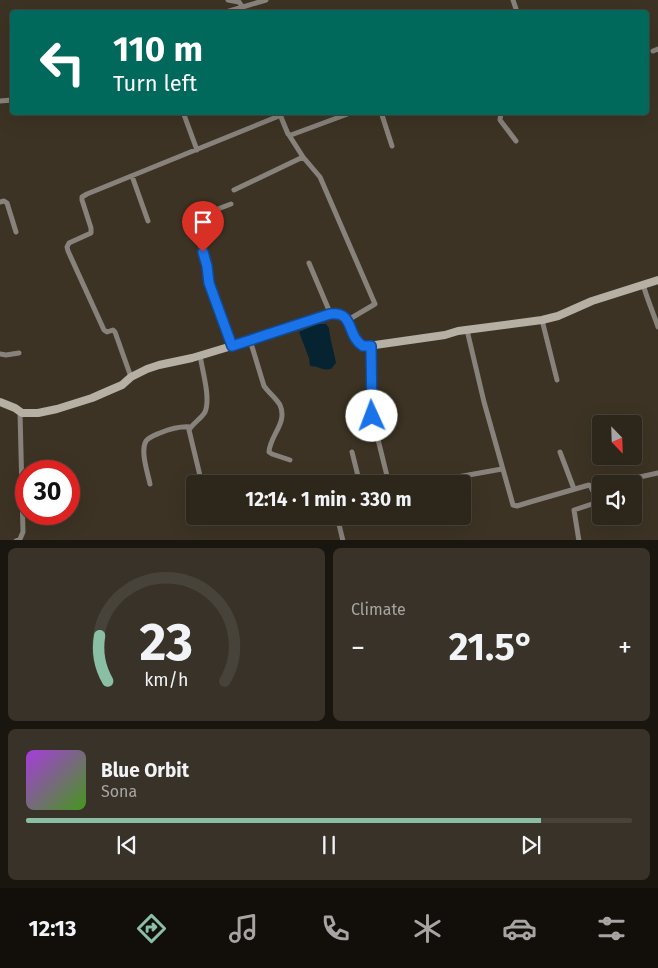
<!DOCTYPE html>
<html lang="en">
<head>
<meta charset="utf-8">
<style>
	:root { --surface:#2d261b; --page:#393228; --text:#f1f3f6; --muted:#a7a5a3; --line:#48433a; --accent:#8abfa5 }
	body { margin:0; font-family:"Fira Sans",sans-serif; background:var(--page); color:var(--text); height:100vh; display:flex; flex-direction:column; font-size:19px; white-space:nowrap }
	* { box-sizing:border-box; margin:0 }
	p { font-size:16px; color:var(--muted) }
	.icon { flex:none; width:28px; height:28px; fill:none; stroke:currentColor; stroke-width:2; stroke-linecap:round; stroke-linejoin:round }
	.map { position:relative; height:540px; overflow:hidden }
	.details { display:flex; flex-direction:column; gap:8px; padding:8px; background:#19150f; flex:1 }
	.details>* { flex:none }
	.guide { position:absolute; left:10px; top:10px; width:639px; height:105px; border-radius:5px; box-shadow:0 5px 20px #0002,0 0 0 1px var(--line); background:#00695c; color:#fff; overflow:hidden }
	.needle { width:32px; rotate:157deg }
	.buttons { position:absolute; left:592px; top:415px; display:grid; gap:10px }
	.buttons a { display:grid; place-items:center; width:50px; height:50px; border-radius:5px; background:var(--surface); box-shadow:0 5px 20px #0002,0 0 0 1px var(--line); font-size:25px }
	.speed { position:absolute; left:15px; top:460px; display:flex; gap:10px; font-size:25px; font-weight:700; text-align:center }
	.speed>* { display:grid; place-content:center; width:65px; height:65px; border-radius:50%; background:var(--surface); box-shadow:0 5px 20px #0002,0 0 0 1px var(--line); line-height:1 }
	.speed .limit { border:8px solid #d22; background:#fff; color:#111 }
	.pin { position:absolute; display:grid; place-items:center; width:42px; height:42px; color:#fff; margin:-51px -21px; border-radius:50% 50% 50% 0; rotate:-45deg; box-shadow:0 0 5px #0007 }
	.pin .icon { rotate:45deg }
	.me { position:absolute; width:55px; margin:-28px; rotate:358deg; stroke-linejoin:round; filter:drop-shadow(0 0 4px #0008) }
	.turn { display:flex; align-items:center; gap:18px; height:105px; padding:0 20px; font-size:22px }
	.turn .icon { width:65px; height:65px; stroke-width:2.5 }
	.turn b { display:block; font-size:35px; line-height:42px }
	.big { font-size:38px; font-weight:700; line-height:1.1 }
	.details .card { flex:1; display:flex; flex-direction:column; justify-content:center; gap:8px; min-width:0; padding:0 18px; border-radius:8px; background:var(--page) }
	.details .dial { align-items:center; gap:0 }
	.dial svg { height:130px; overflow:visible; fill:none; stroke:var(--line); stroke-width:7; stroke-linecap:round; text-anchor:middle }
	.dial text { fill:var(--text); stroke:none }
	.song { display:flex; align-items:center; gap:15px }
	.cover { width:60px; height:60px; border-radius:8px; background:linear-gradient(135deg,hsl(280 70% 55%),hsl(100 70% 35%)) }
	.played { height:5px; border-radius:2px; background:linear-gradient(90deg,var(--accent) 85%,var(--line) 85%) }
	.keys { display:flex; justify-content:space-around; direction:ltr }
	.heat { display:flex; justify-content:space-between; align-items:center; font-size:28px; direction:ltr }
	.details .tiles { flex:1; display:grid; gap:8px; grid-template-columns:1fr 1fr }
	.card:last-child { grid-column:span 2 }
	.trip { position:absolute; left:186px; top:475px; width:285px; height:50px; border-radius:5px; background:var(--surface); box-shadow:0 5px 20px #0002,0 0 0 1px var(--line); font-weight:700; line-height:50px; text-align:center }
	.tabs { display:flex; height:80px; justify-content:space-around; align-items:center; background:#120f0b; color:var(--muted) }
	.tabs .icon { width:35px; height:35px }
	.tabs .active { color:var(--accent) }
	.tabs b { font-size:22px; color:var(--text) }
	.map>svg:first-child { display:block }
	.water { fill:#062332 }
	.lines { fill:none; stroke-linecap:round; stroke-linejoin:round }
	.minor { stroke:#87827b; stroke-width:5 }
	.secondary { stroke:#b6afa3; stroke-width:8 }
	.route-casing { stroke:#114b97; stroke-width:12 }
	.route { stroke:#1a73e8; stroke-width:9 }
</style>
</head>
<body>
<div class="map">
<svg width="658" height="541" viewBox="0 0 658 541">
	<rect width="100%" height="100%" fill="#3c3324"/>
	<path class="water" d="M317,324h9l3,4c1,12 5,23 7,35l-5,6c-10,2 -11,-3 -21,-3l-1,-8 -10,-26z"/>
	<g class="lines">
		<path class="minor" d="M228,0l11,2 4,6
			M513,0l4,12
			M226,12l40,-12
			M653,51l5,-2
			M0,101l12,-1
			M183,112l14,38
			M381,112l11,34
			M501,112l-1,8 16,21
			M289,135l14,22 17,20 55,127 -27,16
			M132,176l16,45
			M234,190l69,-33
			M0,202l4,-1 3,2 9,29
			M231,204l-37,14 -2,2 15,46 2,17 23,63
			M309,263l22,52
			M643,284c4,15 10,28 15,43
			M542,320l15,60
			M467,330l17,72 29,103 4,1 13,-4 59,-17 2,2 7,15
			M250,340l14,46c5,7 12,12 16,19 8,18 -10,30 -11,47l3,2 18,6
			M371,345v66l18,73
			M0,354l6,1 13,-2
			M200,355c2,15 11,43 5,57 -4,7 -12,11 -16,18l13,54
			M131,377l-16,-45 -2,-2 -6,2 -3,-2 -36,-79 -1,-4 2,-4 22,-10v-5l-9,-28v-3l5,-3 192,-78 2,1 7,17 3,1 62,-23
			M352,452l8,32
			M560,452l14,37
			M150,484c-2,-10 -10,-33 -4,-43 3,-4 9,-6 14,-8 10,-4 19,-7 30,-6
			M404,484l22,-3h9l67,-12
			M621,484l5,-4 32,-7
			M337,516l6,25
			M16,541l4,-2 3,-7 -3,-120
			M579,541l-5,-31 27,-9"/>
		<path class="secondary" d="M0,402l15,6 7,5h16l19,-4 35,-11 16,-7 14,-6 9,-8 16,-8 12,-4 33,-7 53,-16 86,-27c24,-4 16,21 32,31h5l77,-11 13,-4 84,-11 16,-4 34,-15 66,-21"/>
	</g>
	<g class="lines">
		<g class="route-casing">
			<path id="route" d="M203,252l4,14 2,17 23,63 98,-32c25,-3 16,22 33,32h8l1,70"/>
		</g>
		<use href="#route" class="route"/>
	</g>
</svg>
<div class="buttons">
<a><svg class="needle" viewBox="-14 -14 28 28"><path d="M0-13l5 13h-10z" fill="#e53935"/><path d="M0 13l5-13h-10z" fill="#a7a5a3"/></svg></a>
<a><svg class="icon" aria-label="sound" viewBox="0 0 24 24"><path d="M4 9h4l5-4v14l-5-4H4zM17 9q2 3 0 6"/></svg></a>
</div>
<div class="speed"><div class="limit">30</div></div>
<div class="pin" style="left:203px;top:252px;background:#d93025"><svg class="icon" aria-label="arrive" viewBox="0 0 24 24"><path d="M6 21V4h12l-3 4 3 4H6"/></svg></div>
<svg class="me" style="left:372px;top:416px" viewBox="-20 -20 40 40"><circle r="19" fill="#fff"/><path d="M0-13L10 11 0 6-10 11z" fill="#1a73e8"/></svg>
<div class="trip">12:14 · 1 min · 330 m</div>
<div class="guide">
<div class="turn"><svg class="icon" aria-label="left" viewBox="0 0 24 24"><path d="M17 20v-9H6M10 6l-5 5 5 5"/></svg><div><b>110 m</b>Turn left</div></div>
</div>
</div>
<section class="details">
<div class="tiles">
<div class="card dial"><svg viewBox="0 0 100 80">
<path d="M14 69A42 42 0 1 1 86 69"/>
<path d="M14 69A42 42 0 0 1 9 41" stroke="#8abfa5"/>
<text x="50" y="56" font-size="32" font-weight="700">23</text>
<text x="50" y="72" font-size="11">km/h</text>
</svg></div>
<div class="card"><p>Climate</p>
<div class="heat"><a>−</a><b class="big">21.5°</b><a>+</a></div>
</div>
<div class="card">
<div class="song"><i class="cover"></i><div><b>Blue Orbit</b><p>Sona</p></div></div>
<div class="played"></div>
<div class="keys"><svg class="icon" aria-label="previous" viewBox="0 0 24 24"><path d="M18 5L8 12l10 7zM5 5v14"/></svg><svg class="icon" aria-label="pause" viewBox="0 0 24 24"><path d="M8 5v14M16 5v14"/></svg><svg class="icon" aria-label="next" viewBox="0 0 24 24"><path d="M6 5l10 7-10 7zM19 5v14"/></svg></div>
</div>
</div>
</section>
<nav class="tabs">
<b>12:13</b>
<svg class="icon active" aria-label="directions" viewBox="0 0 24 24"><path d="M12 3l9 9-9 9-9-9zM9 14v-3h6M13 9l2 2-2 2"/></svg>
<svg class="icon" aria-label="music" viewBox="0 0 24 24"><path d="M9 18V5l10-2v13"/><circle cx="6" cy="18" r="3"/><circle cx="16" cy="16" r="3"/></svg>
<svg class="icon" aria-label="phone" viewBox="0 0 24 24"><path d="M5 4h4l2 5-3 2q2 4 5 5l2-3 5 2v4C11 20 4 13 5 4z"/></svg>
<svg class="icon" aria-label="climate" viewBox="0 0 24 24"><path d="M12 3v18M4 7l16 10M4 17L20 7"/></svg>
<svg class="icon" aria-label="car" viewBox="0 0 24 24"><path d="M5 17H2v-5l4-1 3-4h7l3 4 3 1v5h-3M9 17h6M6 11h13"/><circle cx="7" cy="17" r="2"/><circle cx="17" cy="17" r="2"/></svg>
<svg class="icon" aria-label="filters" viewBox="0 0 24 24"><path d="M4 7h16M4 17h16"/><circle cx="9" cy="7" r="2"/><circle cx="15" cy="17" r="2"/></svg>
</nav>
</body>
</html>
